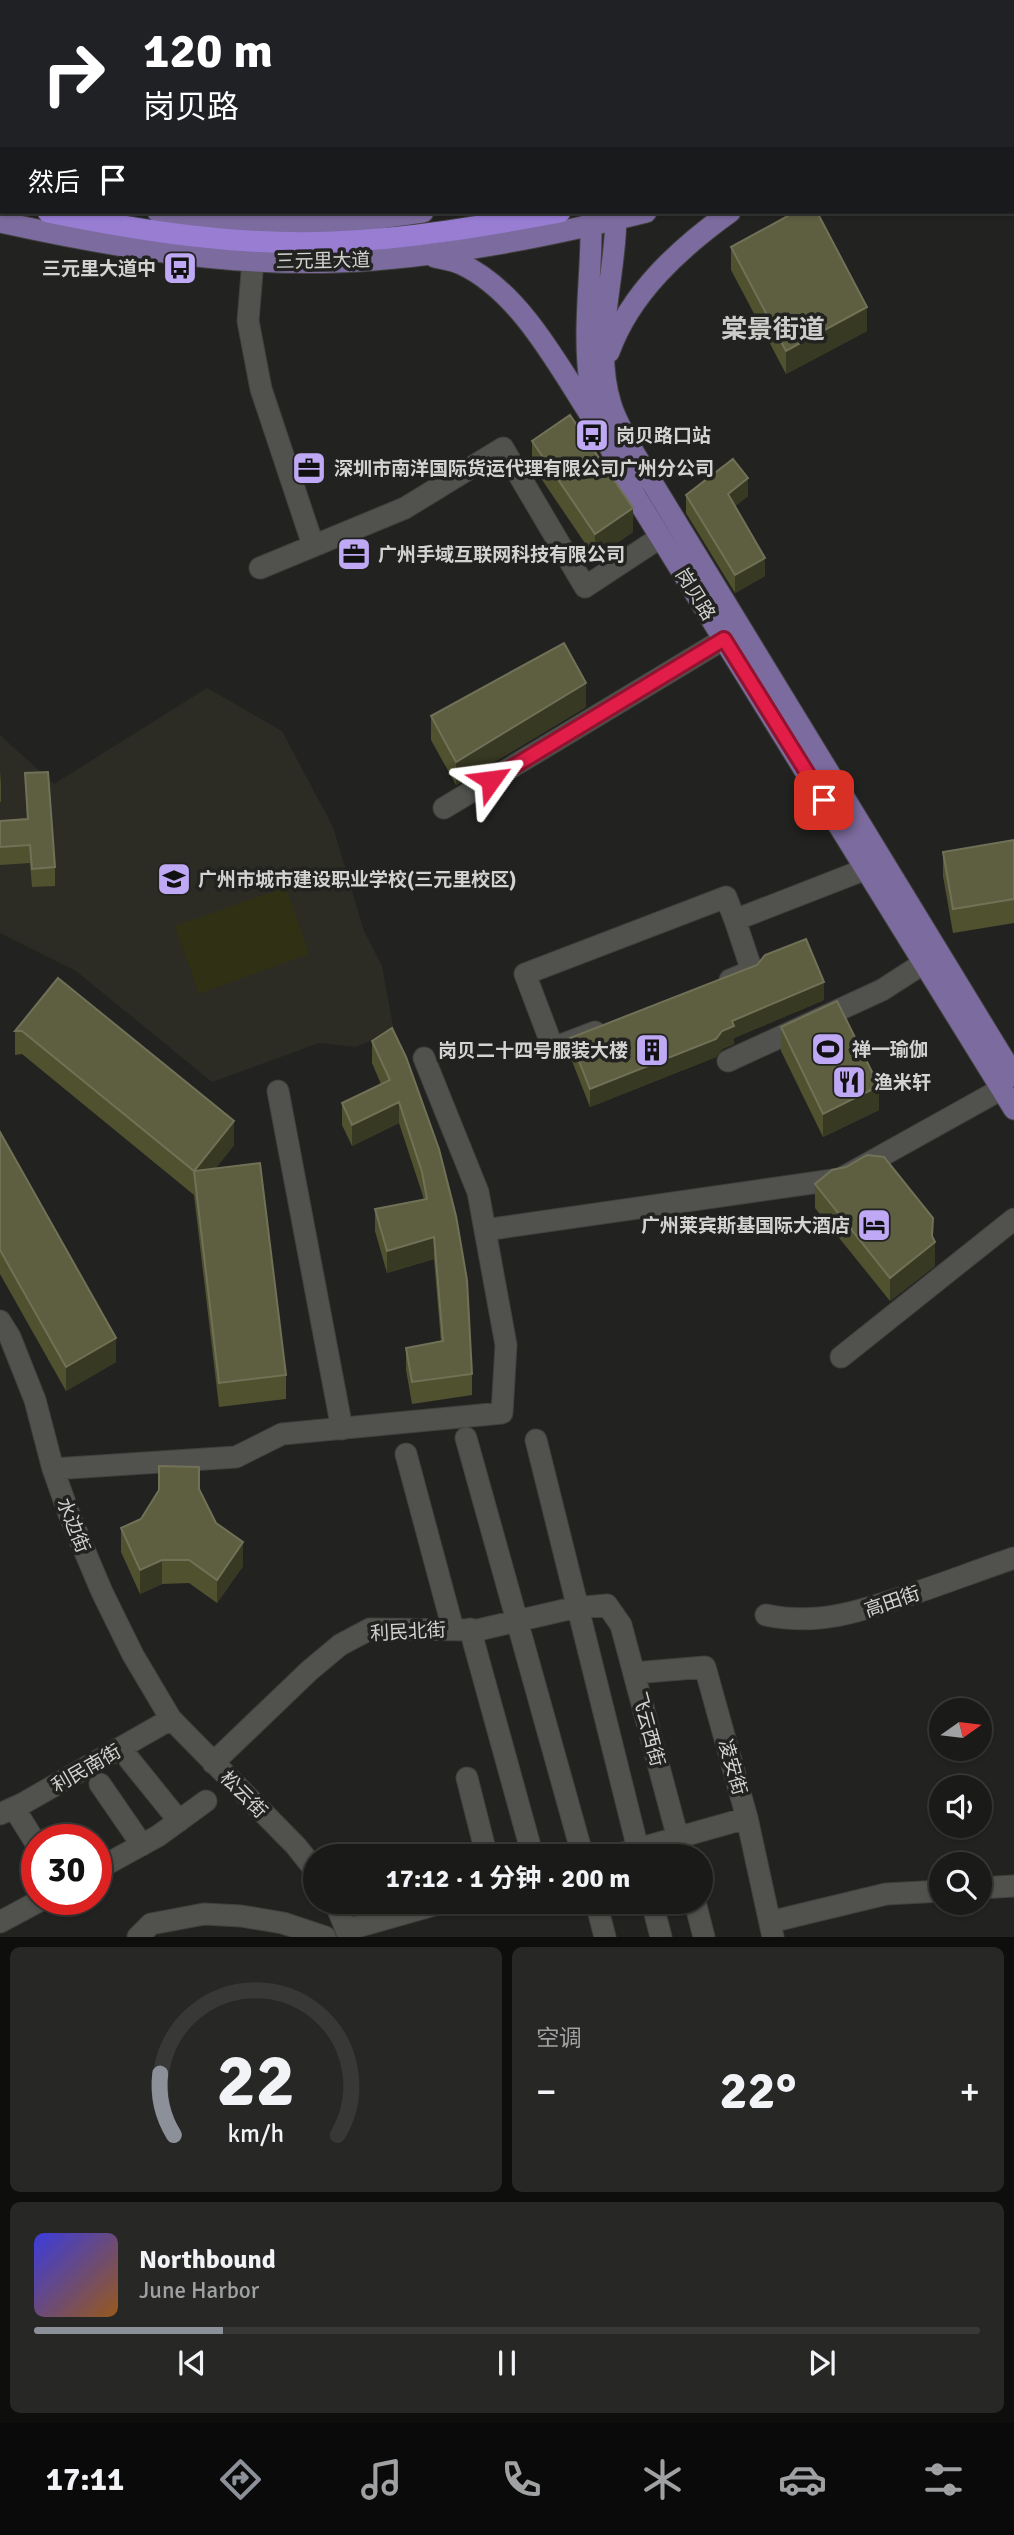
<!DOCTYPE html>
<html lang="zh">
<head>
<meta charset="utf-8">
<style>
	:root { --surface:#1a1a18; --page:#272725; --text:#f1f3f6; --muted:#9fa1a2; --line:#383837; --accent:#8c9099 }
	body { margin:0; font-family:Signika,"Noto Sans SC",sans-serif; background:var(--page); color:var(--text); height:100vh; display:flex; flex-direction:column; font-size:26px; white-space:nowrap }
	* { box-sizing:border-box; margin:0 }
	p { font-size:23px; color:var(--muted) }
	.icon { flex:none; width:38px; height:38px; fill:none; stroke:currentColor; stroke-width:2; stroke-linecap:round; stroke-linejoin:round }
	.map { position:relative; height:1937px; overflow:hidden }
	.sheet { display:flex; flex-direction:column; gap:10px; padding:10px; background:#0e0e0d; flex:1 }
	.sheet>* { flex:none }
	.guide { position:absolute; left:0px; top:0px; width:1015px; height:214px; box-shadow:0 2px 5px #0004,0 0 0 2px var(--line); background:#202124; color:#fff; overflow:hidden }
	.needle { width:46px; rotate:76deg }
	.controls { position:absolute; left:929px; top:1698px; display:grid; gap:14px }
	.controls a { display:grid; place-items:center; width:63px; height:63px; border-radius:50%; background:var(--surface); box-shadow:0 2px 5px #0004,0 0 0 2px var(--line); font-size:35px }
	.speed { position:absolute; left:21px; top:1824px; display:flex; gap:14px; font-size:35px; font-weight:700; text-align:center }
	.speed>* { display:grid; place-content:center; width:91px; height:91px; border-radius:50%; background:var(--surface); box-shadow:0 2px 5px #0004,0 0 0 2px var(--line); line-height:1 }
	.speed .limit { border:10px solid #d22; background:#fff; color:#111 }
	.pin { position:absolute; display:grid; place-items:center; width:60px; height:60px; color:#fff; margin:-30px; border-radius:14px; box-shadow:0 4px 10px #0006 }
	.me { position:absolute; width:77px; margin:-38px; rotate:59deg; stroke-linejoin:round; filter:drop-shadow(0 0 5px #0008) }
	.turn { display:flex; align-items:center; gap:24px; height:147px; padding:0 28px; font-size:32px }
	.turn .icon { width:91px; height:91px; stroke-width:2.5 }
	.turn b { display:block; font-size:49px; line-height:60px }
	.then { display:flex; align-items:center; height:66px; padding:0 28px; background:#0003; gap:14px; font-size:26px }
	.big { font-size:52px; font-weight:700; line-height:1.1 }
	.sheet .card { flex:1; display:flex; flex-direction:column; justify-content:center; gap:10px; min-width:0; padding:0 24px; border-radius:10px; background:var(--page) }
	.sheet .dial { align-items:center; gap:0 }
	.dial svg { height:182px; overflow:visible; fill:none; stroke:var(--line); stroke-width:7; stroke-linecap:round; text-anchor:middle }
	.dial text { fill:var(--text); stroke:none }
	.song { display:flex; align-items:center; gap:21px }
	.cover { width:84px; height:84px; border-radius:10px; background:linear-gradient(135deg,hsl(240 70% 55%),hsl(30 70% 35%)) }
	.played { height:7px; border-radius:4px; background:linear-gradient(90deg,var(--accent) 20%,var(--line) 20%) }
	.keys { display:flex; justify-content:space-around; direction:ltr }
	.heat { display:flex; justify-content:space-between; align-items:center; font-size:38px; direction:ltr }
	.sheet .tiles { flex:1; display:grid; gap:10px; grid-template-columns:1fr 1fr }
	.card:last-child { grid-column:span 2 }
	.trip { position:absolute; left:303px; top:1844px; width:410px; height:70px; border-radius:35px; background:var(--surface); box-shadow:0 2px 5px #0004,0 0 0 2px var(--line); font-weight:700; line-height:70px; text-align:center }
	.dock { display:flex; height:112px; justify-content:space-around; align-items:center; background:#0a0a0a; color:var(--muted) }
	.dock .icon { width:49px; height:49px }
	.dock .active { color:var(--accent) }
	.dock b { font-size:32px; color:var(--text) }
	.map>svg:first-child { display:block }
	.built { fill:#2c2c25 }
	.garden { fill:#2f3014 }
	.lines { fill:none; stroke-linecap:round; stroke-linejoin:round }
	.minor-casing { stroke:#40403e; stroke-width:23 }
	.major-casing { stroke:#40403e; stroke-width:23 }
	.highway-casing { stroke:#40403e; stroke-width:23 }
	.path { stroke:#7a7a78; stroke-width:2.5; stroke-dasharray:7 3.5; stroke-linecap:butt }
	.minor { stroke:#51514e; stroke-width:21 }
	.major { stroke:#7c6b9e; stroke-width:21 }
	.highway { stroke:#987dd3; stroke-width:21 }
	.wall { fill:#50512f }
	.shaded-wall { fill:#383922 }
	.building { fill:#5e5f41; stroke:#707157; stroke-width:2 }
	.route-casing { stroke:#92132f; stroke-width:18 }
	.route { stroke:#e11d48; stroke-width:12 }
	.labels { text-anchor:middle; stroke-width:7; stroke-linejoin:round; paint-order:stroke }
	.street-label { font-size:19px; fill:#d3d3d1; stroke:#222320 }
	.poi-label { font-size:19px; font-weight:bold; fill:#d3d3d1; stroke:#222320; text-anchor:start }
	.district-label { font-size:26px; font-weight:bold; fill:#cccdca; stroke:#222320 }
</style>
</head>
<body>
<div class="map">
<svg width="1014" height="1937" viewBox="0 0 1014 1937">
	<rect width="100%" height="100%" fill="#222320"/>
	<path class="built" d="M207,688l75,43 51,96 31,104 18,35 12,65 -38,16 -37,-4 -107,39 -136,-111 -76,-38v-198l54,49z"/>
	<path class="garden" d="M286,887l23,67 -110,40 -24,-68z"/>
	<g class="lines">
		<g class="minor-casing">
			<path id="minor" d="M131,0v2
				M751,0v2
				M894,2l1,-2
				M1013,69h1
				M253,260l-5,61 13,68 52,156
				M260,568l145,-60 98,-60 82,139 76,-50
				M444,808l280,-169
				M730,980l22,-9 -17,-51 131,-51
				M595,1032l-42,16 -28,-74 201,-77 9,23
				M728,1061l154,-71 56,-36
				M278,1091l64,338
				M485,1230l355,-51 174,-97
				M0,1321l10,16 25,63 18,69 16,45 33,78 31,63 38,64 125,127 19,24
				M841,1357l173,-138
				M466,1438l117,419
				M536,1440l104,417
				M406,1454l47,175
				M53,1469l183,-12 46,-23 220,-21 4,-68 -28,-153 -54,-134
				M766,1615c54,12 101,-6 152,-23 32,-11 64,-23 96,-34
				M470,1629l63,228
				M634,1673l71,-6 42,151 26,119
				M129,1759l50,62
				M213,1763l96,-92 31,-26 30,-16 108,1 95,-22 34,-3 14,20 62,232
				M467,1778l20,79
				M100,1784l42,61
				M14,1808l23,37
				M0,1814l22,-10 149,-85
				M609,1857l138,-39
				M96,1870l62,-34 48,-35
				M980,1888l34,-2
				M71,1899l1,2
				M335,1902l14,35
				M596,1902l9,35
				M652,1902l9,35
				M695,1902l9,35
				M0,1922l43,-23
				M770,1922l116,-28 56,-3
				M346,1930l99,-28
				M138,1937l13,-13 53,-10 37,2 42,7 42,14"/>
		</g>
		<g class="major-casing">
			<path id="major" d="M621,0l1,2
				M572,2v-2
				M1013,145h1
				M0,182l2,1
				M1013,189h1
				M158,212c63,11 131,17 195,10 23,-3 46,-7 70,-10
				M591,212c2,60 -10,117 0,178 7,39 27,75 46,109l377,610
				M616,212c1,64 -25,129 -5,193 5,16 15,33 23,48l380,623
				M0,222c109,24 225,44 337,40 104,-4 208,-25 309,-50
				M435,257c8,2 18,3 26,7 59,27 98,103 132,155
				M609,352c21,-59 71,-104 121,-140"/>
		</g>
		<g class="highway-casing">
			<path id="highway" d="M1013,173h1
				M0,202h2
				M48,212c93,19 189,34 285,30 76,-3 152,-16 227,-30"/>
		</g>
		<path class="path" d="M845,213l108,1"/>
		<use href="#minor" class="minor"/>
		<use href="#major" class="major"/>
		<use href="#highway" class="highway"/>
	</g>
	<path class="wall" d="M775,0h61v2h-60z
		M731,247l136,84 -81,43 -55,-104z
		M532,441l101,91 -38,26 -63,-93z
		M686,495l62,1 -13,10 30,70 -30,17 -49,-80z
		M586,707l-130,78 -25,-45v-24z
		M0,771l1,13v18h-1z
		M25,773l30,94v19l-23,1 -2,-24 -30,2v-44l27,-2z
		M1014,840v83l-61,10 -10,-57v-24z
		M58,978l176,167 -19,24 71,206v24l-67,8 -25,-212 -172,-141 -7,1v-24z
		M824,1000l-90,38v6l-12,5 -6,8 -126,50 -20,-51v-18z
		M781,1027l98,83 -56,27 -42,-86z
		M392,1028l80,346v21l-60,9 -6,-34v-22l35,-6 -7,-83 -47,14 -12,-42v-22l49,-9 -2,-7 -23,-70 -47,23 -10,-21v-22l39,-19 -9,-21v-22z
		M0,1132l116,230 -50,29 -66,-117z
		M815,1184l118,55 2,27 -45,35 -75,-93z
		M199,1490l17,33 27,43 -26,37 -28,-20 -27,1 -22,10 -19,-42v-24z"/>
	<path class="shaded-wall" d="M825,0h11v2h-15z
		M867,307v24l-81,43v-23z
		M748,478v18l-20,16v-18z
		M633,508v24l-38,26v-24z
		M765,558v18l-30,17v-18z
		M586,683v24l-130,78v-23z
		M824,982v18l-90,38v6l-12,5 -6,8 -126,50v-18l132,-58 10,-10z
		M879,1086v24l-56,27v-23z
		M399,1102v21l-47,23v-21z
		M234,1121v24l-37,47 -3,-21z
		M933,1218v25l2,-1v24l-45,35v-23z
		M434,1237v22l-47,14v-22z
		M116,1338v24l-50,29v-24z
		M243,1542v24l-26,37v-23z
		M162,1560v24l-22,10v-24z"/>
	<path class="building" d="M180,0h45v2h-45z
		M352,0h26v2h-26z
		M411,0h25l1,2h-25z
		M465,0h25v2h-24z
		M653,0h77l1,2h-77z
		M787,0h38l-4,2h-33z
		M795,212h22l50,95 -81,44 -55,-104z
		M570,415l63,93 -38,26 -63,-93z
		M733,459l15,19 -20,16 37,64 -30,17 -49,-80z
		M564,643l22,40 -130,79 -25,-46z
		M48,772l7,95 -23,2 -2,-24 -30,2v-26l28,-2 -3,-46z
		M1014,840v59l-61,10 -10,-57z
		M806,939l18,43 -92,39 2,5 -12,5 -6,8 -126,50 -20,-51 187,-73 8,-10z
		M58,978l176,143 -40,50 -172,-140h-7z
		M837,1001l42,85 -56,28 -42,-87z
		M392,1028l14,29 33,92 17,67 11,64 5,94 -60,8 -6,-34 37,-7 -9,-104 -47,14 -12,-42 52,-10 -5,-27 -23,-70 -47,23 -10,-22 48,-23 -18,-39z
		M0,1132l116,206 -50,29 -66,-117z
		M867,1155l17,2 49,61 -1,18 3,6 -45,36 -75,-94 17,-14 14,-3z
		M260,1163l26,212 -67,8 -25,-212z
		M159,1466l40,1v22l17,34 27,19 -26,38 -28,-20h-27l-22,10 -19,-42 20,-9 18,-29z"/>
	<g class="lines">
		<g class="route-casing">
			<path id="route" d="M491,780l233,-141 100,161"/>
		</g>
		<use href="#route" class="route"/>
	</g>
	<defs>
		<g id="bus-square" transform="scale(1.75)"><rect x="-9" y="-9" width="18" height="18" rx="4" fill="#bfa9f4" stroke="#222320"/><path d="M-5-6H5V4H4V6H2V4H-2V6H-4V4H-5ZM-3.5-4V0h7V-4ZM-3.5 1.2v1.5H-2V1.2ZM2 1.2v1.5H3.5V1.2Z" fill="#111"/></g>
		<g id="office-square" transform="scale(1.75)"><rect x="-9" y="-9" width="18" height="18" rx="4" fill="#bfa9f4" stroke="#222320"/><path d="M-6-3h4V-5.5h4V-3h4V5H-6ZM-1-4.5V-3h2v-1.5ZM-6 0V1H6V0Z" fill="#111"/></g>
		<g id="school-square" transform="scale(1.75)"><rect x="-9" y="-9" width="18" height="18" rx="4" fill="#bfa9f4" stroke="#222320"/><path d="M0-5L7-2L0 1L-7-2ZM-4 1L0 2.5L4 1V4Q0 6-4 4Z" fill="#111"/></g>
		<g id="stadium-square" transform="scale(1.75)"><rect x="-9" y="-9" width="18" height="18" rx="4" fill="#bfa9f4" stroke="#222320"/><path d="M0-5a6.5 5 0 1 0 0 10a6.5 5 0 1 0 0-10ZM-3.5-1.8h7v3.6h-7Z" fill="#111"/></g>
		<g id="building-square" transform="scale(1.75)"><rect x="-9" y="-9" width="18" height="18" rx="4" fill="#bfa9f4" stroke="#222320"/><path d="M-4-6H4V6H1V3H-1V6H-4ZM-2.5-4.3h1.7v1.8h-1.7ZM.8-4.3h1.7v1.8H.8ZM-2.5-1h1.7V.8h-1.7ZM.8-1h1.7V.8H.8Z" fill="#111"/></g>
		<g id="restaurant-square" transform="scale(1.75)"><rect x="-9" y="-9" width="18" height="18" rx="4" fill="#bfa9f4" stroke="#222320"/><path d="M-5-6h1v4h1v-4h1v4h1v-4h1v5L-1.5 .5V6h-2V.5L-5-1ZM5-6V6H3V1.5H1.5Q1.5-4 5-6Z" fill="#111"/></g>
		<g id="hotel-square" transform="scale(1.75)"><rect x="-9" y="-9" width="18" height="18" rx="4" fill="#bfa9f4" stroke="#222320"/><path d="M-6-4.5h1.5V1H6V5H4.5V3h-9V5H-6ZM-4 0a1.8 1.8 0 1 1 3.6 0ZM.5 0V-2.5h3Q6-2.5 6 0Z" fill="#111"/></g>
	</defs>
	<g fill-rule="evenodd">
		<use href="#bus-square" x="180" y="268"/>
		<use href="#bus-square" x="592" y="435"/>
		<use href="#office-square" x="309" y="468"/>
		<use href="#office-square" x="354" y="554"/>
		<use href="#school-square" x="174" y="879"/>
		<use href="#stadium-square" x="828" y="1049"/>
		<use href="#building-square" x="652" y="1050"/>
		<use href="#restaurant-square" x="849" y="1082"/>
		<use href="#hotel-square" x="874" y="1225"/>
	</g>
	<g class="labels">
		<g class="street-label">
			<text transform="translate(323 260) rotate(-1)" y="7">三元里大道</text>
			<text transform="translate(696 594) rotate(58)" y="7">岗贝路</text>
			<text transform="translate(74 1525) rotate(68)" y="7">水边街</text>
			<text transform="translate(892 1601) rotate(-19)" y="7">高田街</text>
			<text transform="translate(408 1631) rotate(-3)" y="7">利民北街</text>
			<text transform="translate(649 1729) rotate(75)" y="7">飞云西街</text>
			<text transform="translate(733 1767) rotate(74)" y="7">凌安街</text>
			<text transform="translate(86 1768) rotate(-30)" y="7">利民南街</text>
			<text transform="translate(244 1794) rotate(45)" y="7">松云街</text>
		</g>
		<g class="poi-label">
			<text x="156" y="275" text-anchor="end">三元里大道中</text>
			<text x="616" y="442">岗贝路口站</text>
			<text x="334" y="475">深圳市南洋国际货运代理有限公司广州分公司</text>
			<text x="378" y="561">广州手域互联网科技有限公司</text>
			<text x="198" y="886">广州市城市建设职业学校(三元里校区)</text>
			<text x="852" y="1056">禅一瑜伽</text>
			<text x="628" y="1057" text-anchor="end">岗贝二十四号服装大楼</text>
			<text x="874" y="1089">渔米轩</text>
			<text x="850" y="1232" text-anchor="end">广州莱宾斯基国际大酒店</text>
		</g>
		<g class="district-label">
			<text x="773" y="338">棠景街道</text>
		</g>
	</g>
</svg>
<div class="controls">
<a><svg class="needle" viewBox="-14 -14 28 28"><path d="M0-13l5 13h-10z" fill="#e53935"/><path d="M0 13l5-13h-10z" fill="#9fa1a2"/></svg></a>
<a><svg class="icon" aria-label="sound" viewBox="0 0 24 24"><path d="M4 9h4l5-4v14l-5-4H4zM17 9q2 3 0 6"/></svg></a>
<a><svg class="icon" aria-label="search" viewBox="0 0 24 24"><circle cx="10" cy="10" r="6"/><path d="M15 15l6 6"/></svg></a>
</div>
<div class="speed"><div class="limit">30</div></div>
<div class="pin" style="left:824px;top:800px;background:#d93025"><svg class="icon" aria-label="arrive" viewBox="0 0 24 24"><path d="M6 21V4h12l-3 4 3 4H6"/></svg></div>
<svg class="me" style="left:491px;top:780px" viewBox="-20 -20 40 40"><path d="M0-17L14 15 0 8-14 15z" fill="#e11d48" stroke="#fff" stroke-width="4"/></svg>
<div class="trip">17:12 · 1 分钟 · 200 m</div>
<div class="guide">
<div class="turn"><svg class="icon" aria-label="right" viewBox="0 0 24 24"><path d="M7 20v-9h11M14 6l5 5-5 5"/></svg><div><b>120 m</b>岗贝路</div></div>
<div class="then">然后<svg class="icon" aria-label="arrive" viewBox="0 0 24 24"><path d="M6 21V4h12l-3 4 3 4H6"/></svg></div>
</div>
</div>
<section class="sheet">
<div class="tiles">
<div class="card dial"><svg viewBox="0 0 100 80">
<path d="M14 69A42 42 0 1 1 86 69"/>
<path d="M14 69A42 42 0 0 1 8 42" stroke="#8c9099"/>
<text x="50" y="56" font-size="32" font-weight="700">22</text>
<text x="50" y="72" font-size="11">km/h</text>
</svg></div>
<div class="card"><p>空调</p>
<div class="heat"><a>−</a><b class="big">22°</b><a>+</a></div>
</div>
<div class="card">
<div class="song"><i class="cover"></i><div><b>Northbound</b><p>June Harbor</p></div></div>
<div class="played"></div>
<div class="keys"><svg class="icon" aria-label="previous" viewBox="0 0 24 24"><path d="M18 5L8 12l10 7zM5 5v14"/></svg><svg class="icon" aria-label="pause" viewBox="0 0 24 24"><path d="M8 5v14M16 5v14"/></svg><svg class="icon" aria-label="next" viewBox="0 0 24 24"><path d="M6 5l10 7-10 7zM19 5v14"/></svg></div>
</div>
</div>
</section>
<nav class="dock">
<b>17:11</b>
<svg class="icon active" aria-label="directions" viewBox="0 0 24 24"><path d="M12 3l9 9-9 9-9-9zM9 14v-3h6M13 9l2 2-2 2"/></svg>
<svg class="icon" aria-label="music" viewBox="0 0 24 24"><path d="M9 18V5l10-2v13"/><circle cx="6" cy="18" r="3"/><circle cx="16" cy="16" r="3"/></svg>
<svg class="icon" aria-label="phone" viewBox="0 0 24 24"><path d="M5 4h4l2 5-3 2q2 4 5 5l2-3 5 2v4C11 20 4 13 5 4z"/></svg>
<svg class="icon" aria-label="climate" viewBox="0 0 24 24"><path d="M12 3v18M4 7l16 10M4 17L20 7"/></svg>
<svg class="icon" aria-label="car" viewBox="0 0 24 24"><path d="M5 17H2v-5l4-1 3-4h7l3 4 3 1v5h-3M9 17h6M6 11h13"/><circle cx="7" cy="17" r="2"/><circle cx="17" cy="17" r="2"/></svg>
<svg class="icon" aria-label="filters" viewBox="0 0 24 24"><path d="M4 7h16M4 17h16"/><circle cx="9" cy="7" r="2"/><circle cx="15" cy="17" r="2"/></svg>
</nav>
</body>
</html>
